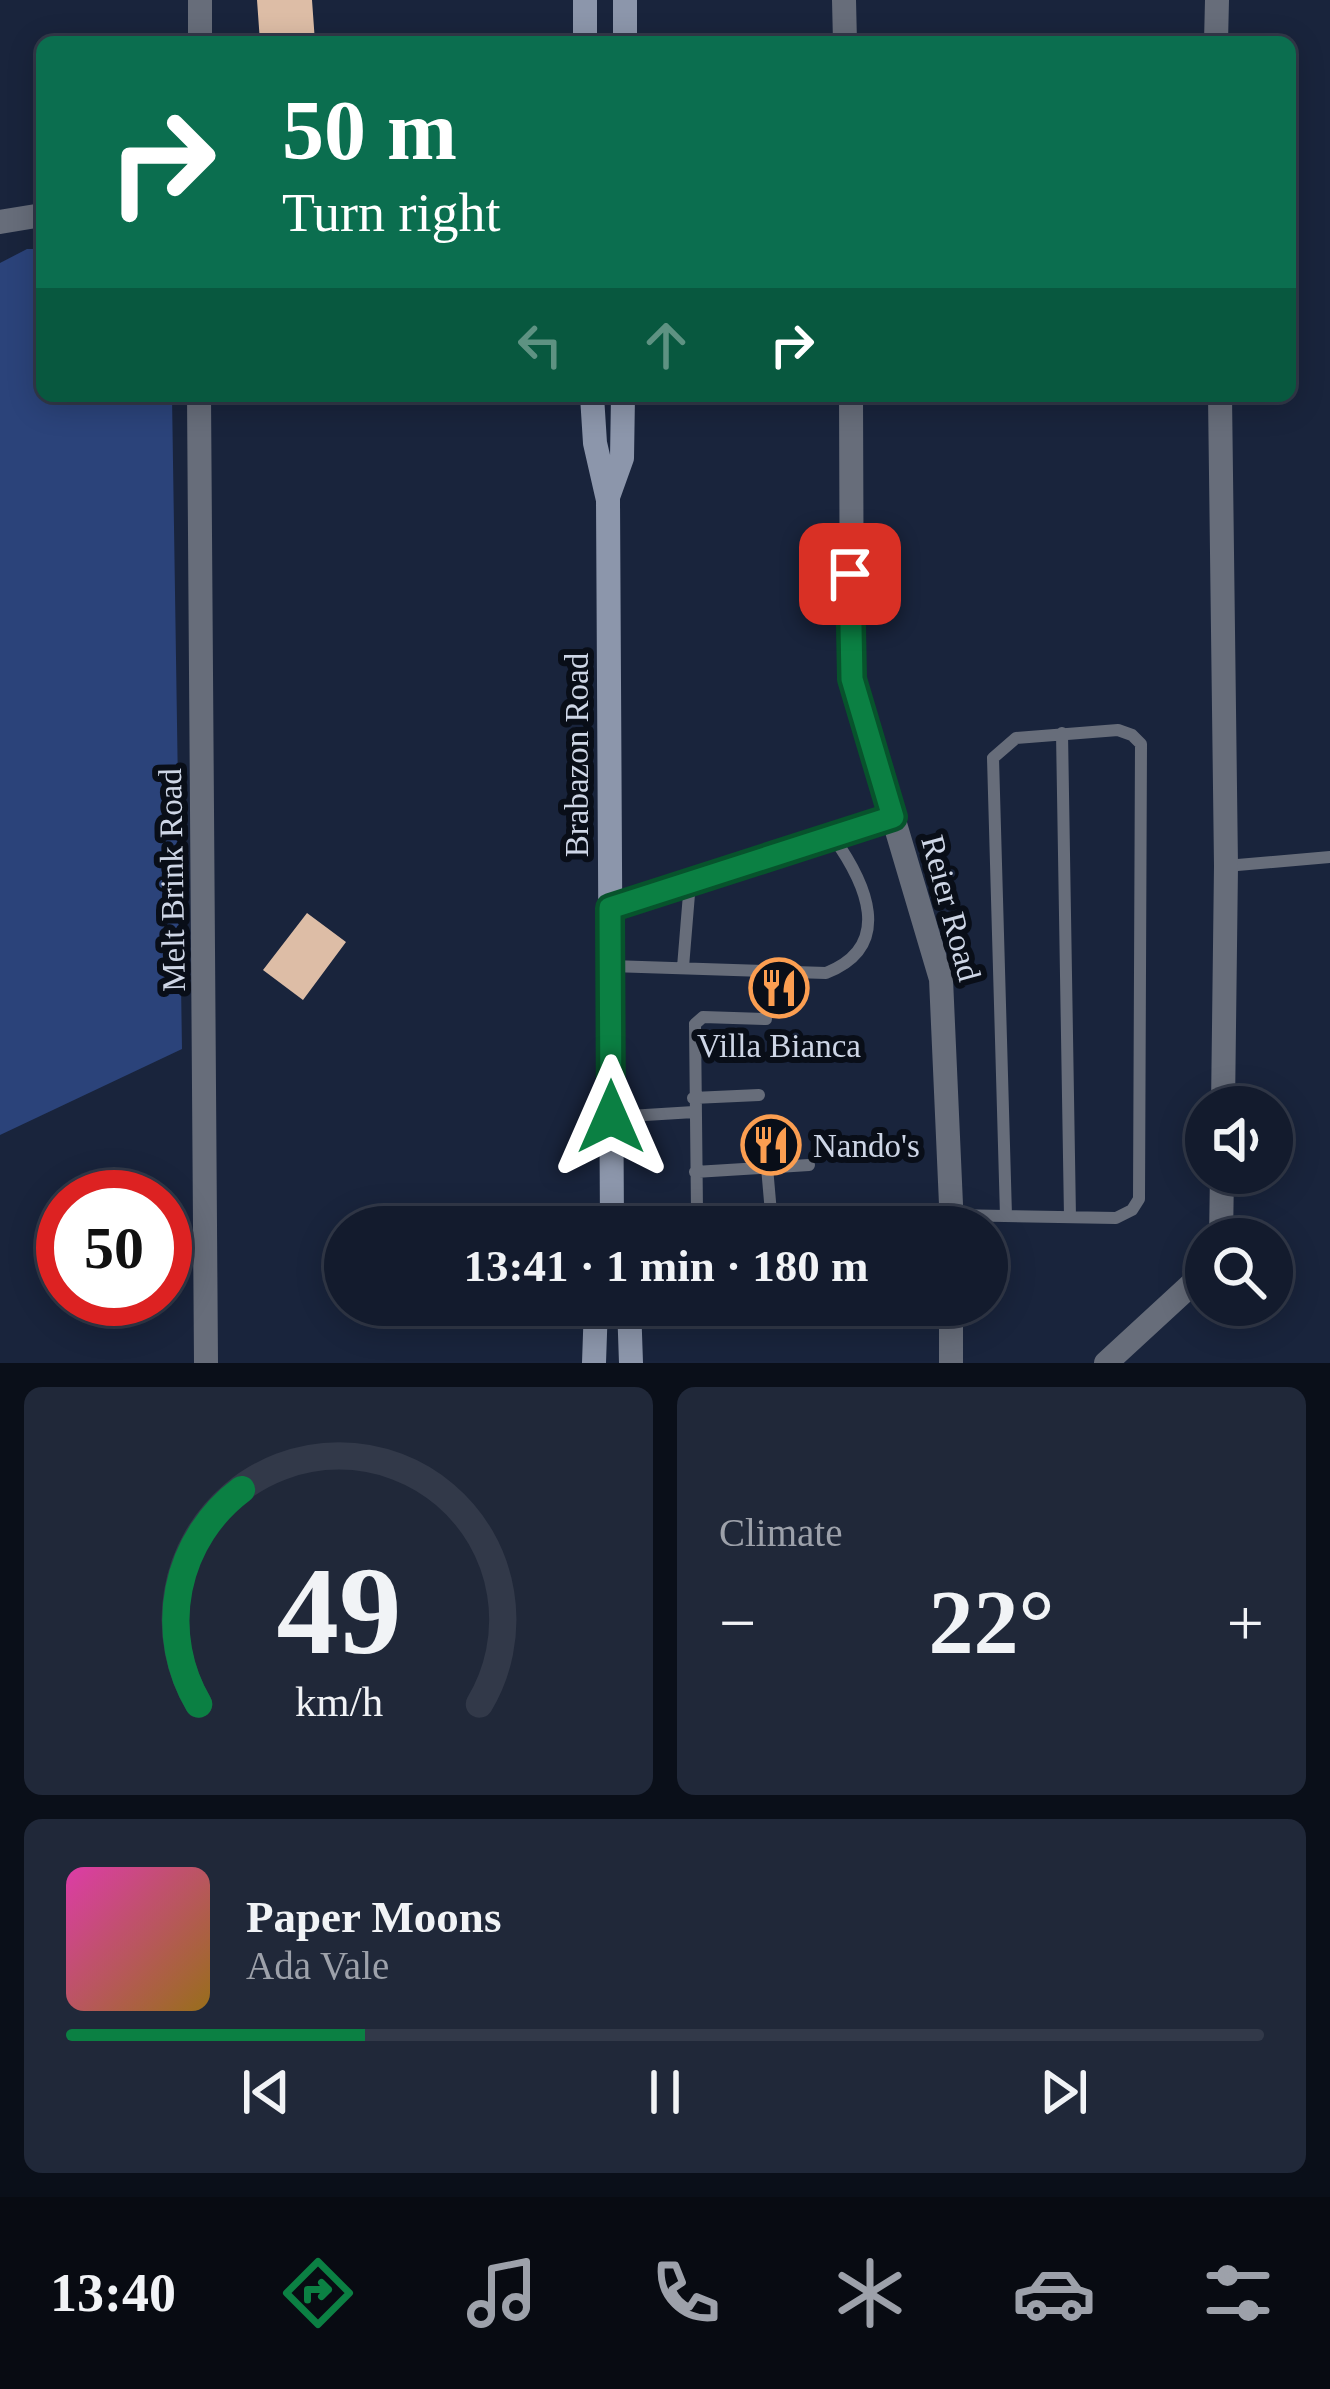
<!DOCTYPE html>
<html lang="en">
<head>
<meta charset="utf-8">
<style>
	:root { --surface:#131b2d; --page:#202839; --text:#f1f3f6; --muted:#9da1aa; --line:#323949; --accent:#0b8043 }
	body { margin:0; font-family:Georgia,serif; background:var(--page); color:var(--text); height:100vh; display:flex; flex-direction:column; font-size:45px; white-space:nowrap }
	* { box-sizing:border-box; margin:0 }
	p { font-size:39px; color:var(--muted) }
	.icon { flex:none; width:66px; height:66px; fill:none; stroke:currentColor; stroke-width:2; stroke-linecap:round; stroke-linejoin:round }
	.map { position:relative; height:1363px; overflow:hidden }
	.side { display:flex; flex-direction:column; gap:24px; padding:24px; background:#0a0f19; flex:1 }
	.side>* { flex:none }
	.guide { position:absolute; left:36px; top:36px; width:1260px; height:366px; border-radius:18px; box-shadow:0 6px 30px #0003,0 0 0 3px var(--line); background:#0b6e4f; color:#fff; overflow:hidden }
	.buttons { position:absolute; left:1185px; top:1086px; display:grid; gap:24px }
	.buttons a { display:grid; place-items:center; width:108px; height:108px; border-radius:50%; background:var(--surface); box-shadow:0 6px 30px #0003,0 0 0 3px var(--line); font-size:60px }
	.speed { position:absolute; left:36px; top:1170px; display:flex; gap:24px; font-size:60px; font-weight:700; text-align:center }
	.speed>* { display:grid; place-content:center; width:156px; height:156px; border-radius:50%; background:var(--surface); box-shadow:0 6px 30px #0003,0 0 0 3px var(--line); line-height:1 }
	.speed .limit { border:18px solid #d22; background:#fff; color:#111 }
	.pin { position:absolute; display:grid; place-items:center; width:102px; height:102px; color:#fff; margin:-51px; border-radius:24px; box-shadow:0 6px 18px #0006 }
	.me { position:absolute; width:132px; margin:-66px; rotate:0deg; stroke-linejoin:round; filter:drop-shadow(0 0 9px #0008) }
	.turn { display:flex; align-items:center; gap:42px; height:252px; padding:0 48px; font-size:54px }
	.turn .icon { width:156px; height:156px; stroke-width:2.5 }
	.turn b { display:block; font-size:84px; line-height:102px }
	.lanes { display:flex; align-items:center; height:114px; padding:0 48px; background:#0003; justify-content:center; gap:60px; direction:ltr }
	.lanes .off { opacity:.35 }
	.big { font-size:90px; font-weight:700; line-height:1.1 }
	.side .tile { flex:1; display:flex; flex-direction:column; justify-content:center; gap:18px; min-width:0; padding:0 42px; border-radius:18px; background:var(--page) }
	.side .dial { align-items:center; gap:0 }
	.dial svg { height:312px; overflow:visible; fill:none; stroke:var(--line); stroke-width:7; stroke-linecap:round; text-anchor:middle }
	.dial text { fill:var(--text); stroke:none }
	.song { display:flex; align-items:center; gap:36px }
	.cover { width:144px; height:144px; border-radius:18px; background:linear-gradient(135deg,hsl(320 70% 55%),hsl(40 70% 35%)) }
	.played { height:12px; border-radius:6px; background:linear-gradient(90deg,var(--accent) 25%,var(--line) 25%) }
	.keys { display:flex; justify-content:space-around; direction:ltr }
	.heat { display:flex; justify-content:space-between; align-items:center; font-size:66px; direction:ltr }
	.side .tiles { flex:1; display:grid; gap:24px; grid-template-columns:1fr 1fr }
	.tile:last-child { grid-column:span 2 }
	.trip { position:absolute; left:324px; top:1206px; width:684px; height:120px; border-radius:60px; background:var(--surface); box-shadow:0 6px 30px #0003,0 0 0 3px var(--line); font-weight:700; line-height:120px; text-align:center }
	.dock { display:flex; height:192px; justify-content:space-around; align-items:center; background:#080b12; color:var(--muted) }
	.dock .icon { width:84px; height:84px }
	.dock .active { color:var(--accent) }
	.dock b { font-size:54px; color:var(--text) }
	.map>svg:first-child { display:block }
	.green { fill:#2b437a }
	.building { fill:#ddbda6 }
	.lines { fill:none; stroke-linecap:round; stroke-linejoin:round }
	.service { stroke:#676d7a; stroke-width:12 }
	.minor { stroke:#676d7a; stroke-width:24 }
	.secondary { stroke:#8c96ab; stroke-width:24 }
	.route-casing { stroke:#07532c; stroke-width:30 }
	.route { stroke:#0b8043; stroke-width:21 }
	.labels { text-anchor:middle; stroke-width:12; stroke-linejoin:round; paint-order:stroke }
	.street-label { font-size:33px; fill:#ced6e6; stroke:#090e18 }
	.poi-label { font-size:33px; fill:#ced6e6; stroke:#090e18 }
</style>
</head>
<body>
<div class="map">
<svg width="1330" height="1363" viewBox="0 0 1330 1363">
	<rect width="100%" height="100%" fill="#19243c"/>
	<path class="green" d="M27,249h15v147h130l10,653 -182,86v-872z"/>
	<path class="building" d="M257,0h55l3,42h-55z
		M307,913l39,29 -43,58 -40,-30z"/>
	<g class="lines">
		<path class="service" d="M1062,733l8,484
			M1226,866l104,-9
			M610,908l282,-90
			M611,966l215,7c69,-27 40,-90 7,-136
			M683,967l7,-85
			M693,1098l66,-3
			M613,1117l81,-5
			M767,1167l4,46
			M695,1172l114,-7
			M697,1211l-2,-187 8,-7 63,2
			M952,1215l164,3 16,-8 7,-11 2,-455 -9,-9 -14,-5 -102,8 -23,20 13,458"/>
		<path class="minor" d="M844,0l1,42
			M200,42v-42
			M1216,42l1,-42
			M0,222l42,-7
			M199,396l7,967
			M851,396l1,283 89,300 11,248
			M1220,396l6,470 -3,241
			M1221,1239l1,-66
			M951,1363v-58
			M1106,1363l100,-92"/>
		<path class="secondary" d="M585,0v42
			M625,42v-42
			M592,396l3,47 13,57 4,727
			M608,497l14,-39 1,-62
			M629,1305l2,58
			M594,1363l2,-58"/>
	</g>
	<g class="lines">
		<g class="route-casing">
			<path id="route" d="M611,1117l-1,-209 283,-91 -41,-138 -2,-105"/>
		</g>
		<use href="#route" class="route"/>
	</g>
	<defs>
		<g id="restaurant-ring" transform="scale(3)"><circle r="9.5" fill="#090e18" stroke="#fb9e51" stroke-width="1.5"/><path d="M-5-6h1v4h1v-4h1v4h1v-4h1v5L-1.5 .5V6h-2V.5L-5-1ZM5-6V6H3V1.5H1.5Q1.5-4 5-6Z" fill="#fb9e51"/></g>
	</defs>
	<g fill-rule="evenodd">
		<use href="#restaurant-ring" x="779" y="988"/>
		<use href="#restaurant-ring" x="771" y="1145"/>
	</g>
	<g class="labels">
		<g class="street-label">
			<text transform="translate(576 755) rotate(-90)" y="12">Brabazon Road</text>
			<text transform="translate(171 880) rotate(-91)" y="12">Melt Brink Road</text>
			<text transform="translate(952 908) rotate(75)" y="12">Reier Road</text>
		</g>
		<g class="poi-label">
			<text x="779" y="1057">Villa Bianca</text>
			<text x="813" y="1157" text-anchor="start">Nando's</text>
		</g>
	</g>
</svg>
<div class="buttons">
<a><svg class="icon" aria-label="sound" viewBox="0 0 24 24"><path d="M4 9h4l5-4v14l-5-4H4zM17 9q2 3 0 6"/></svg></a>
<a><svg class="icon" aria-label="search" viewBox="0 0 24 24"><circle cx="10" cy="10" r="6"/><path d="M15 15l6 6"/></svg></a>
</div>
<div class="speed"><div class="limit">50</div></div>
<div class="pin" style="left:850px;top:574px;background:#d93025"><svg class="icon" aria-label="arrive" viewBox="0 0 24 24"><path d="M6 21V4h12l-3 4 3 4H6"/></svg></div>
<svg class="me" style="left:611px;top:1117px" viewBox="-20 -20 40 40"><path d="M0-17L14 15 0 8-14 15z" fill="#0b8043" stroke="#fff" stroke-width="4"/></svg>
<div class="trip">13:41 · 1 min · 180 m</div>
<div class="guide">
<div class="turn"><svg class="icon" aria-label="right" viewBox="0 0 24 24"><path d="M7 20v-9h11M14 6l5 5-5 5"/></svg><div><b>50 m</b>Turn right</div></div>
<div class="lanes"><svg class="icon off" aria-label="left" viewBox="0 0 24 24"><path d="M17 20v-9H6M10 6l-5 5 5 5"/></svg><svg class="icon off" aria-label="ahead" viewBox="0 0 24 24"><path d="M12 20V5M6 11l6-6 6 6"/></svg><svg class="icon" aria-label="right" viewBox="0 0 24 24"><path d="M7 20v-9h11M14 6l5 5-5 5"/></svg></div>
</div>
</div>
<section class="side">
<div class="tiles">
<div class="tile dial"><svg viewBox="0 0 100 80">
<path d="M14 69A42 42 0 1 1 86 69"/>
<path d="M14 69A42 42 0 0 1 25 14" stroke="#0b8043"/>
<text x="50" y="56" font-size="32" font-weight="700">49</text>
<text x="50" y="72" font-size="11">km/h</text>
</svg></div>
<div class="tile"><p>Climate</p>
<div class="heat"><a>−</a><b class="big">22°</b><a>+</a></div>
</div>
<div class="tile">
<div class="song"><i class="cover"></i><div><b>Paper Moons</b><p>Ada Vale</p></div></div>
<div class="played"></div>
<div class="keys"><svg class="icon" aria-label="previous" viewBox="0 0 24 24"><path d="M18 5L8 12l10 7zM5 5v14"/></svg><svg class="icon" aria-label="pause" viewBox="0 0 24 24"><path d="M8 5v14M16 5v14"/></svg><svg class="icon" aria-label="next" viewBox="0 0 24 24"><path d="M6 5l10 7-10 7zM19 5v14"/></svg></div>
</div>
</div>
</section>
<nav class="dock">
<b>13:40</b>
<svg class="icon active" aria-label="directions" viewBox="0 0 24 24"><path d="M12 3l9 9-9 9-9-9zM9 14v-3h6M13 9l2 2-2 2"/></svg>
<svg class="icon" aria-label="music" viewBox="0 0 24 24"><path d="M9 18V5l10-2v13"/><circle cx="6" cy="18" r="3"/><circle cx="16" cy="16" r="3"/></svg>
<svg class="icon" aria-label="phone" viewBox="0 0 24 24"><path d="M5 4h4l2 5-3 2q2 4 5 5l2-3 5 2v4C11 20 4 13 5 4z"/></svg>
<svg class="icon" aria-label="climate" viewBox="0 0 24 24"><path d="M12 3v18M4 7l16 10M4 17L20 7"/></svg>
<svg class="icon" aria-label="car" viewBox="0 0 24 24"><path d="M5 17H2v-5l4-1 3-4h7l3 4 3 1v5h-3M9 17h6M6 11h13"/><circle cx="7" cy="17" r="2"/><circle cx="17" cy="17" r="2"/></svg>
<svg class="icon" aria-label="filters" viewBox="0 0 24 24"><path d="M4 7h16M4 17h16"/><circle cx="9" cy="7" r="2"/><circle cx="15" cy="17" r="2"/></svg>
</nav>
</body>
</html>
